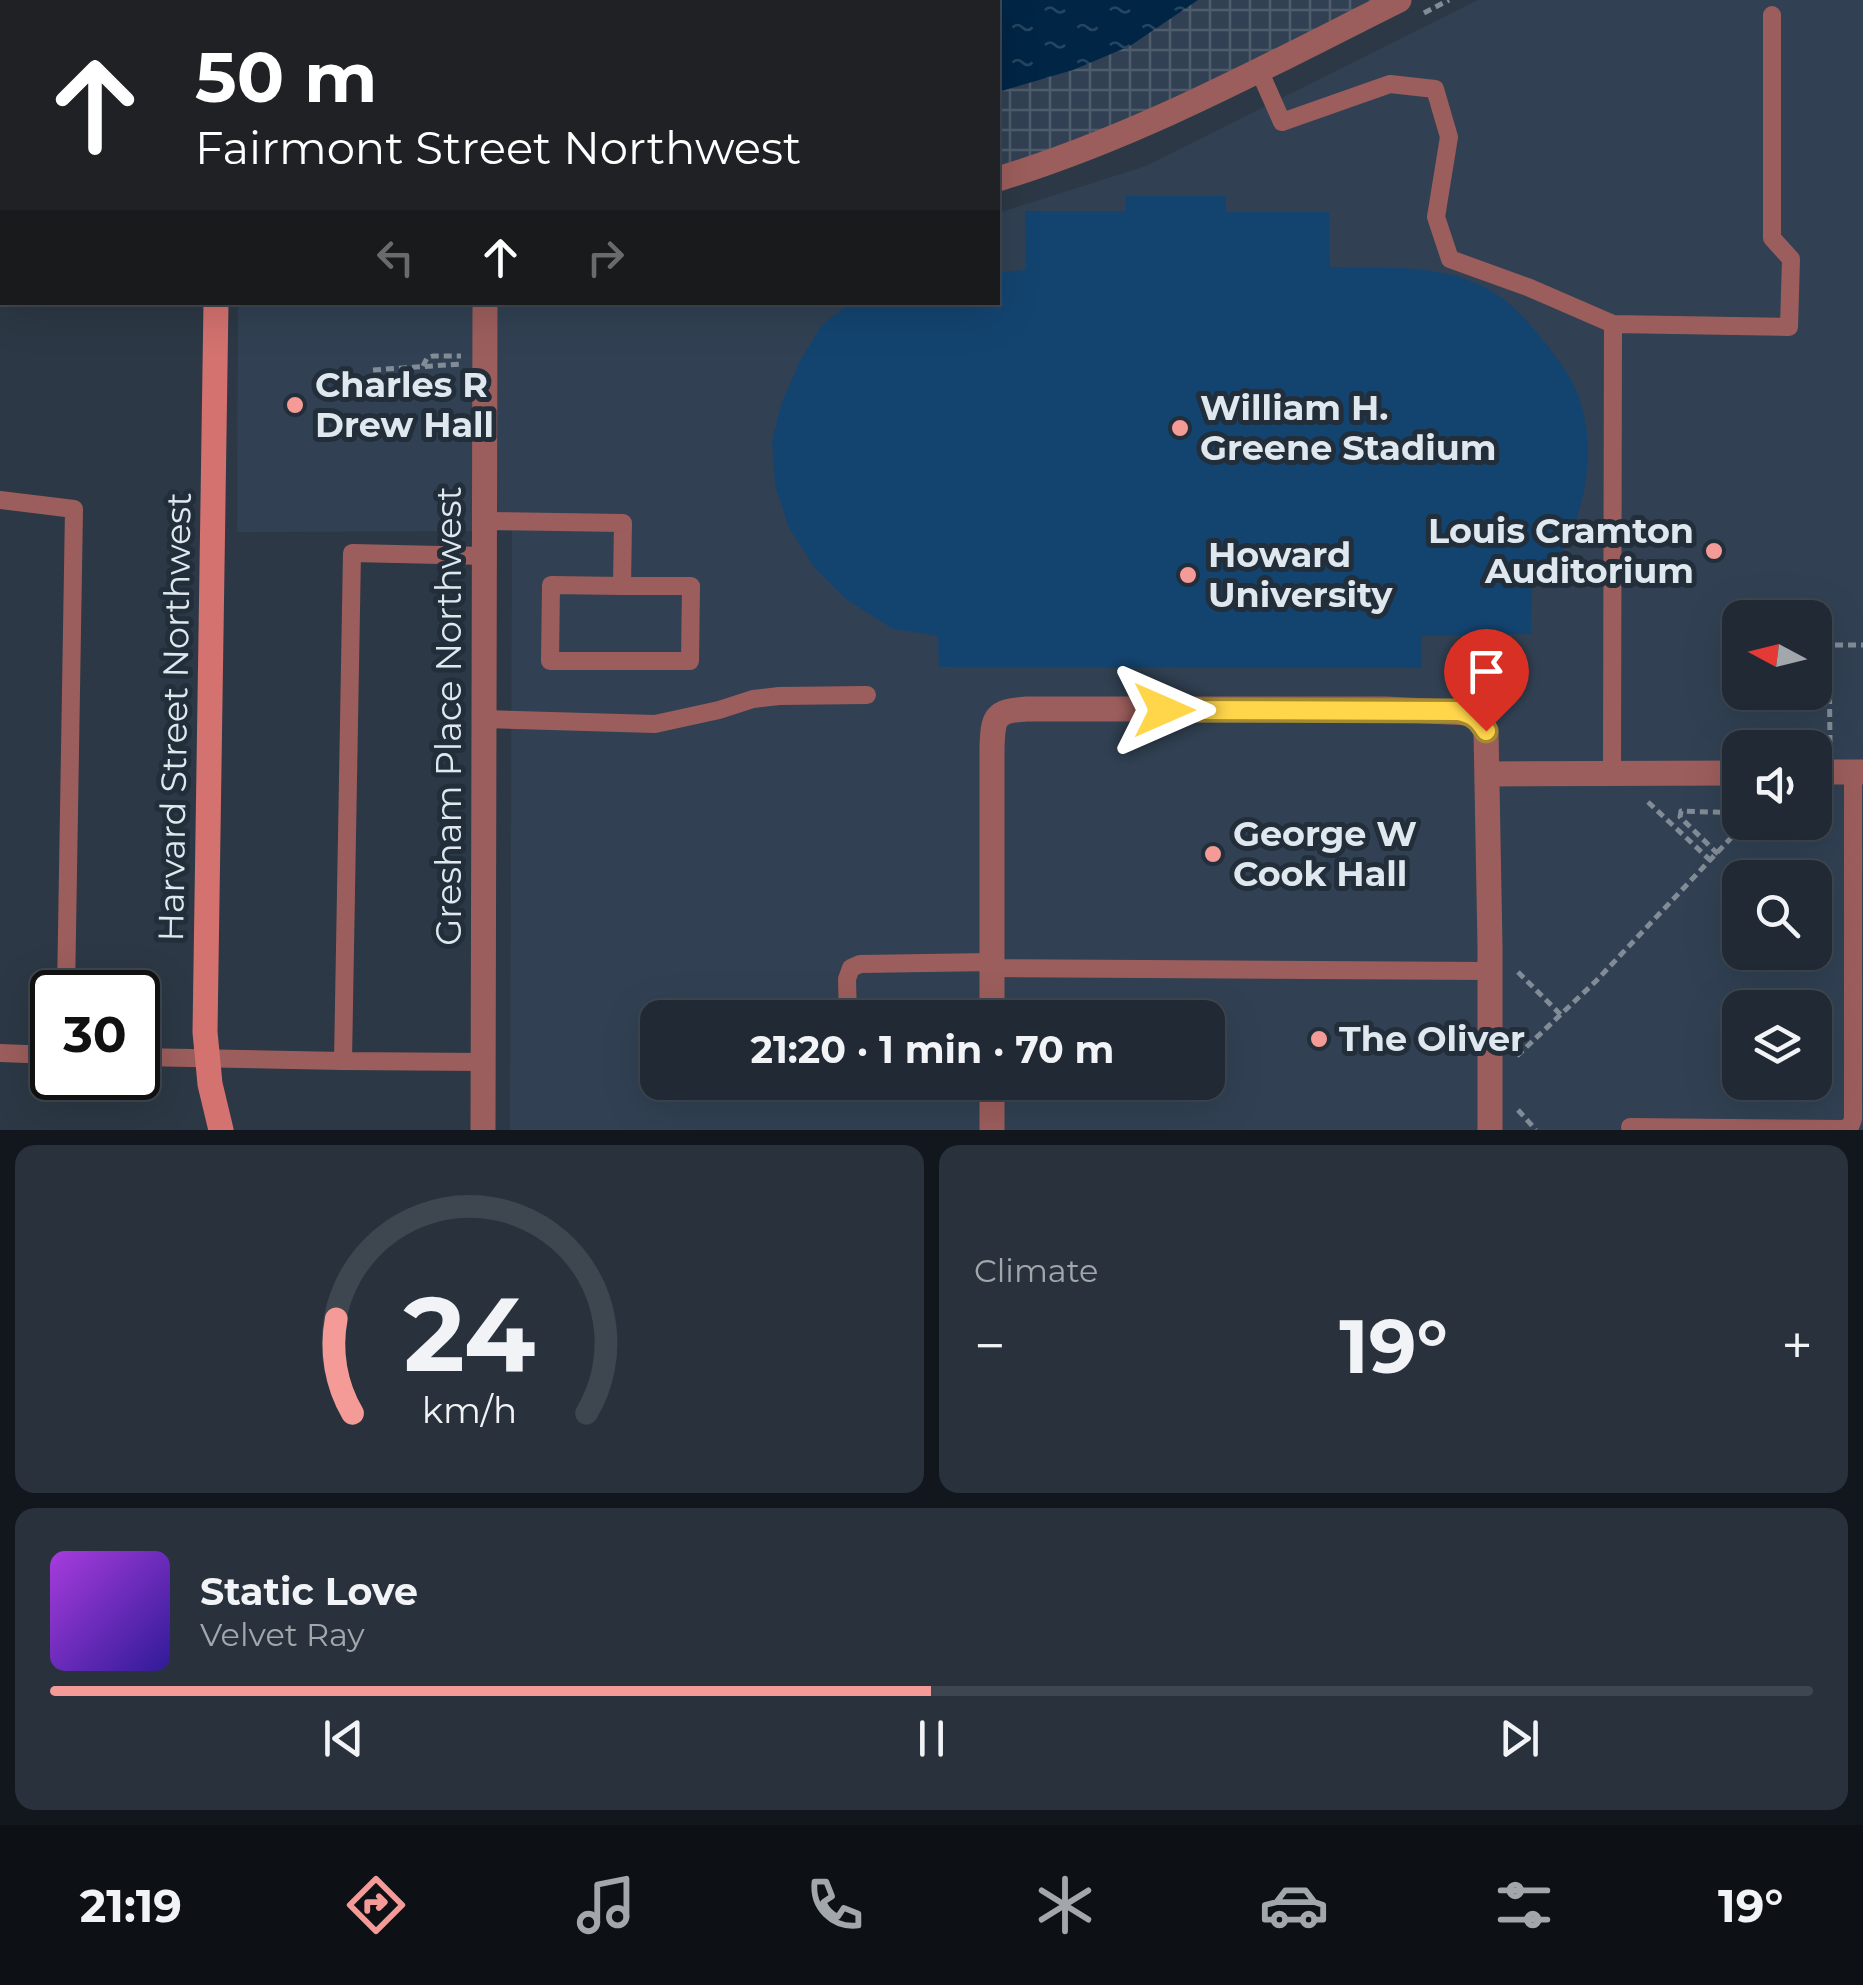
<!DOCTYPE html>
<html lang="en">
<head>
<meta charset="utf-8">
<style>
	:root { --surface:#212a34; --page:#29323c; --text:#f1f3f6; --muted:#a2a7ac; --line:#3e464f; --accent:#f59b97 }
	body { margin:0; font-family:Montserrat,sans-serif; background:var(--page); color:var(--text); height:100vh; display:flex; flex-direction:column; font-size:38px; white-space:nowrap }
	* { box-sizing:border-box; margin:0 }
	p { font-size:32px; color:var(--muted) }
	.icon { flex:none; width:55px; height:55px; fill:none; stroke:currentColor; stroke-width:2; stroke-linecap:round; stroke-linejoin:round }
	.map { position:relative; height:1130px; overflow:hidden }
	.details { display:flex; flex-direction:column; gap:15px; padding:15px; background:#12171d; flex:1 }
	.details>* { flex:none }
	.guide { position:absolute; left:0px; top:0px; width:1000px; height:305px; box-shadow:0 10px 40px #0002,0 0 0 2px var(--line); background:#202124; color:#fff; overflow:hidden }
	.needle { width:65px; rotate:277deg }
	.tools { position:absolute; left:1722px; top:600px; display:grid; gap:20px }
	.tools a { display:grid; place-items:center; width:110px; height:110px; border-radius:20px; background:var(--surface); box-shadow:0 10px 40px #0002,0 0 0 2px var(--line); font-size:50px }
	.speed { position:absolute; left:30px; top:970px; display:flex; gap:20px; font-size:50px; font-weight:700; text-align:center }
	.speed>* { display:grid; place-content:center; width:130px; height:130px; border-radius:50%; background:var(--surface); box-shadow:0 10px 40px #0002,0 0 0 2px var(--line); line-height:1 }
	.speed .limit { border:5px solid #111; border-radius:15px; background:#fff; color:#111 }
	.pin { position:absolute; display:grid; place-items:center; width:85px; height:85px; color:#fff; margin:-102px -42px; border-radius:50% 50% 50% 0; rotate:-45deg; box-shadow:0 0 10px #0007 }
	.pin .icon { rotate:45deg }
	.me { position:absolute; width:110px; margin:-55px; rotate:90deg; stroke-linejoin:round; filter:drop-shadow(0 0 8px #0008) }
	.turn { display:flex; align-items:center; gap:35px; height:210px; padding:0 30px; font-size:45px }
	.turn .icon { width:130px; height:130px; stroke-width:2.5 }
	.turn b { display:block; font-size:70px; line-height:85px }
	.lanes { display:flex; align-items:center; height:95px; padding:0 30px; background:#0003; justify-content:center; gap:50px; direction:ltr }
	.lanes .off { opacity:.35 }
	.big { font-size:75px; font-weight:700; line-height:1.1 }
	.details .card { flex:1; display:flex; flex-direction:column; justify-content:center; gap:15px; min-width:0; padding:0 35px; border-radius:20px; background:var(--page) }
	.details .dial { align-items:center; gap:0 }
	.dial svg { height:260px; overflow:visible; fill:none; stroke:var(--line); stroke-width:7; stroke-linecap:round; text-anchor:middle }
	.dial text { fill:var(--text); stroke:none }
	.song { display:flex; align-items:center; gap:30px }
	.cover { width:120px; height:120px; border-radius:15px; background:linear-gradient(135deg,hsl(280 70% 55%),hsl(250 70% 35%)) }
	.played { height:10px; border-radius:5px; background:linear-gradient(90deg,var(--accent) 50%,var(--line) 50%) }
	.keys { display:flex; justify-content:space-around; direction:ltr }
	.heat { display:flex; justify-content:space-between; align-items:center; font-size:55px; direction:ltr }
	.details .tiles { flex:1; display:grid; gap:15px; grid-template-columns:1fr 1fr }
	.card:last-child { grid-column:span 2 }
	.trip { position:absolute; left:640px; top:1000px; width:585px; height:100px; border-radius:20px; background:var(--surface); box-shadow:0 10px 40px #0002,0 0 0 2px var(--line); font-weight:700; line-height:100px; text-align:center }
	.tabs { display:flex; height:160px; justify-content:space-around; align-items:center; background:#0d1115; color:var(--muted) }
	.tabs .icon { width:70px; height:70px }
	.tabs .on { color:var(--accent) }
	.tabs b { font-size:45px; color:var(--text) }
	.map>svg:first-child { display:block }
	.built { fill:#314153; fill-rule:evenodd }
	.industrial { fill:url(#industrial-grid) }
	.pitch { fill:#134470 }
	.water { fill:url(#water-ripples) }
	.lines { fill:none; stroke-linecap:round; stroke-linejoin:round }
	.path { stroke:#828c96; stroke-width:5; stroke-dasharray:8 5; stroke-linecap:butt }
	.service { stroke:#9c5e5c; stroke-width:18 }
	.minor { stroke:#9c5e5c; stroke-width:25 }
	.tertiary { stroke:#9c5e5c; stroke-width:25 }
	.secondary { stroke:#d3726f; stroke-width:25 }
	.route-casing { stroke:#a68a30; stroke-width:25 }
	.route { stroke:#ffd54a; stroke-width:18 }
	.poi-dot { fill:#f59b97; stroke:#222e3a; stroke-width:4 }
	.labels { text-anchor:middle; stroke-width:10; stroke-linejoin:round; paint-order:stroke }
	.poi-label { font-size:35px; font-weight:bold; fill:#dfe7ef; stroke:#222e3a; text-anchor:start }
	.street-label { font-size:35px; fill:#dfe7ef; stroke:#222e3a }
</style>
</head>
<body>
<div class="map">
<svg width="1863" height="1130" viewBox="0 0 1863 1130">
	<defs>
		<pattern id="industrial-grid" width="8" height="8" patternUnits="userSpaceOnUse" patternTransform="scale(2.5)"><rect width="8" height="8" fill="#314153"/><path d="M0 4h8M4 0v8" fill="none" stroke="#4e5c6c"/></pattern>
		<pattern id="water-ripples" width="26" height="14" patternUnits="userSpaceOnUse" patternTransform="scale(2.5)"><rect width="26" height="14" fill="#012545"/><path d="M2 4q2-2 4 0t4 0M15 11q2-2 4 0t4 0" fill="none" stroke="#264560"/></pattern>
	</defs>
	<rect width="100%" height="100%" fill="#2c3845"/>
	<path class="built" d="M1478,0h385v1130h-1353l2,-599 -275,1 1,-229 760,-1v-89l148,-47zM1740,618h75v74h-75zM1740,748h75v74h-75zM1740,878h75v74h-75zM1740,1008h75v74h-75zM658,1018h550v64h-550z"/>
	<path class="industrial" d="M91,0h1299l-250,128 -142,48v-174h-906z"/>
	<path class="pitch" d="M1125,196h101v16h103l1,55c56,2 113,-5 163,25 20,12 36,31 50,48 10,13 23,29 30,44 28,55 14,132 -20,182 -5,8 -14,15 -21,22l-1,46 -109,2 -1,32 -482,-1 -1,-31 -45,-7 -47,-30 -31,-31 -26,-40 -14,-43 -3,-44 10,-39 18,-41 22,-36 27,-21 149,-2v-30l28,-2 -1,-59h101z"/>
	<path class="water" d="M174,0h1024l-68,46 -57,24 -75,22v-90h-824z"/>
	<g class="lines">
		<path class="path" d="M1424,13l25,-13
			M423,366l4,-8 6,-2h28
			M373,370l88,-6
			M1830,743l-1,-98h34
			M1648,802l63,59
			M1718,854l-38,-37 1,-6 59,2
			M1518,972l43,43
			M1517,1056l79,-75 150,-159
			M1518,1110l18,20"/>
		<path class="service" d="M1259,70l23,52 108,-38 45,5 14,48 -13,80 14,42 80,29 83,36
			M0,500l74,9 -8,483
			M485,521l138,2 -1,63 -71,-1 -1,76h140l1,-75h-69
			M485,719l170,5 64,-14 34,-11 26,-3 88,-1
			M1612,773l1,-449 176,3 2,-68 -19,-21v-223
			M992,968l498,3
			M848,1018l-1,-39 4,-11 9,-4 132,-2
			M0,1053l52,2
			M138,1057l205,4 9,-508 133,3
			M343,1061l141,1
			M1630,1127l213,2 7,-2 3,-8v-347"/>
		<path class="minor" d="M0,229h2
			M1815,772h48
			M1487,774l253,-1
			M992,1018v-270c1,-31 2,-37 35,-39h358l85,4 10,8 6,10 4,215v184
			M992,1082v48
			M483,1130l2,-828"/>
		<path class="tertiary" d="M998,179c141,-43 269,-113 401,-179"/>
		<path class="secondary" d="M9,0l1,2
			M35,0l1,2
			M73,0v2
			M216,302l-11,730 5,52 11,46"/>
	</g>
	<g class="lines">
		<g class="route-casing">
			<path id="route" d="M1164,710l294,1c15,3 21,8 28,20"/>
		</g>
		<use href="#route" class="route"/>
	</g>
	<g class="poi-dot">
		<circle cx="295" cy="405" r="10"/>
		<circle cx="1180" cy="428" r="10"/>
		<circle cx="1714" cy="551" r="10"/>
		<circle cx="1188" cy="575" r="10"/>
		<circle cx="1213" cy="854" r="10"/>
		<circle cx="1319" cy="1039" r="10"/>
	</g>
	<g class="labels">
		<g class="poi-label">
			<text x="315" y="397">Charles R<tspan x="315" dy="40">Drew Hall</tspan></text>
			<text x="1200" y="420">William H.<tspan x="1200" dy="40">Greene Stadium</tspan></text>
			<text x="1694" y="543" text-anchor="end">Louis Cramton<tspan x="1694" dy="40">Auditorium</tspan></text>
			<text x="1208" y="567">Howard<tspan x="1208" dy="40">University</tspan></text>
			<text x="1233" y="846">George W<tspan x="1233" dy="40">Cook Hall</tspan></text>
			<text x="1339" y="1051">The Oliver</text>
		</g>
		<g class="street-label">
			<text transform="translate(449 716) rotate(-90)" y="12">Gresham Place Northwest</text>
			<text transform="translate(175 717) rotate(-89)" y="12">Harvard Street Northwest</text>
		</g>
	</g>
</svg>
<div class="tools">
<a><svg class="needle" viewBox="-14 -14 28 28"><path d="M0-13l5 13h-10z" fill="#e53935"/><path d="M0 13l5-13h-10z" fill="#a2a7ac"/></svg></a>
<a><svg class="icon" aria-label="sound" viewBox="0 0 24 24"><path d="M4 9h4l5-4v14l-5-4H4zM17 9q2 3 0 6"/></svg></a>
<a><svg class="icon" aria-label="search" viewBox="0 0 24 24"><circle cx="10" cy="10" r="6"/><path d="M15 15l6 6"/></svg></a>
<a><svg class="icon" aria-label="layers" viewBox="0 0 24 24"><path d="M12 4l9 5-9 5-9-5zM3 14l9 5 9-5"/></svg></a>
</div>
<div class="speed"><div class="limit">30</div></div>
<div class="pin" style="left:1486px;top:731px;background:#d93025"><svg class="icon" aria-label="arrive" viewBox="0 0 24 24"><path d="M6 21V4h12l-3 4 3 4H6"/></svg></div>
<svg class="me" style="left:1164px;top:710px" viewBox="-20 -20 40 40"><path d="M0-17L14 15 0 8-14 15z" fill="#ffd54a" stroke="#fff" stroke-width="4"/></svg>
<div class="trip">21:20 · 1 min · 70 m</div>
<div class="guide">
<div class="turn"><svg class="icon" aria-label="ahead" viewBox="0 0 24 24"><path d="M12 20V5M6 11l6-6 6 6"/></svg><div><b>50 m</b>Fairmont Street Northwest</div></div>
<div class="lanes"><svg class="icon off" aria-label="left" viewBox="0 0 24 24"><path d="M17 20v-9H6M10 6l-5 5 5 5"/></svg><svg class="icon" aria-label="ahead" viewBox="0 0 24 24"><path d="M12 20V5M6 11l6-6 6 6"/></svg><svg class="icon off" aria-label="right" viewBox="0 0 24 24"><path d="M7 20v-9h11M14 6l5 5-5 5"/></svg></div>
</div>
</div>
<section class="details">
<div class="tiles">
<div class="card dial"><svg viewBox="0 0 100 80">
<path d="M14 69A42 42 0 1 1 86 69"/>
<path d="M14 69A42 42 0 0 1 9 40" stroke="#f59b97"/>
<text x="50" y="56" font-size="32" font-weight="700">24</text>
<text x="50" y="72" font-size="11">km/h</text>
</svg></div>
<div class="card"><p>Climate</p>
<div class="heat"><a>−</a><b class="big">19°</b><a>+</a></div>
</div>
<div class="card">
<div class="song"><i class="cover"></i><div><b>Static Love</b><p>Velvet Ray</p></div></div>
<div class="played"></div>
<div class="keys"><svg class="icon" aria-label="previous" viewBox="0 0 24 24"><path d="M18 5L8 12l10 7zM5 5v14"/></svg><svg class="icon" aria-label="pause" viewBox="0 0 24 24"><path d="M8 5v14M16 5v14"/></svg><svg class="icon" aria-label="next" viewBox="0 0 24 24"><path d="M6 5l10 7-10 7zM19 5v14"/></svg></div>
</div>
</div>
</section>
<nav class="tabs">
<b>21:19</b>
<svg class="icon on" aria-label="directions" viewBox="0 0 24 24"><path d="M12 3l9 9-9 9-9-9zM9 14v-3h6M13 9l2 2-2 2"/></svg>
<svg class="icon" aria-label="music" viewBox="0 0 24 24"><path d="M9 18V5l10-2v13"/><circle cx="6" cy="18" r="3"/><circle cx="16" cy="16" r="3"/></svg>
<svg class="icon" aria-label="phone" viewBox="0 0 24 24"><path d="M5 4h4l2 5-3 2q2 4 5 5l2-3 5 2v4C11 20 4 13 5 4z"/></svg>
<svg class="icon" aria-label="climate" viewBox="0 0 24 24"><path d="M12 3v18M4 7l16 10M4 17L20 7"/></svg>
<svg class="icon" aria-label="car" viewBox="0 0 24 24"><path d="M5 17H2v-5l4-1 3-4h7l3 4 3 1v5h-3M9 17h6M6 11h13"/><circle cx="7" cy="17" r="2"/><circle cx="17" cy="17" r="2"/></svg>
<svg class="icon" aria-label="filters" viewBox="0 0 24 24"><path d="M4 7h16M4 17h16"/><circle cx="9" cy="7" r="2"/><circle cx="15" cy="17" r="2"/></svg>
<b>19°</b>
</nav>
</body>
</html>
